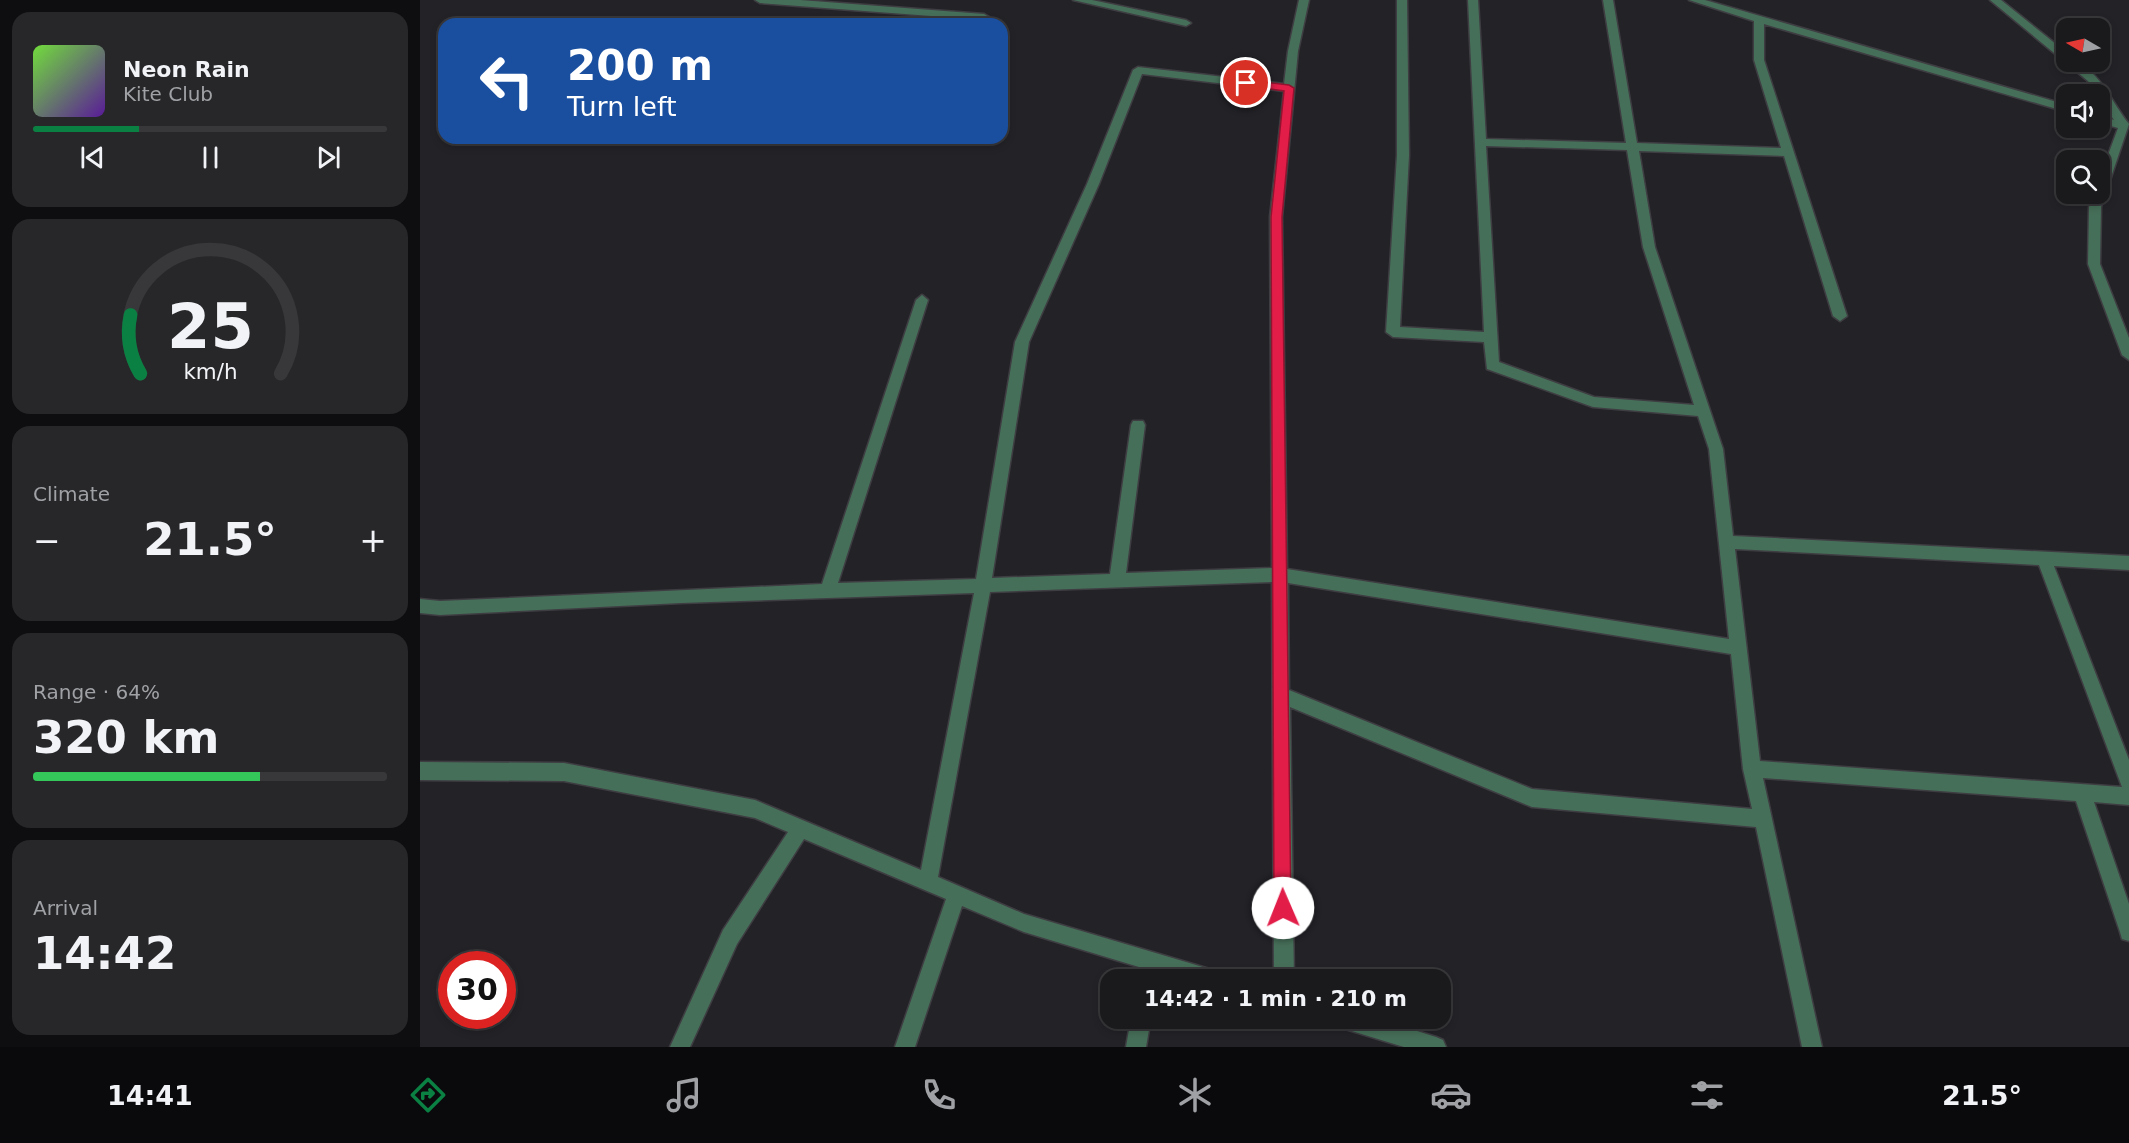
<!DOCTYPE html>
<html lang="en">
<head>
<meta charset="utf-8">
<style>
	:root { --surface:#1a1a1d; --page:#27272a; --text:#f1f3f6; --muted:#9fa1a4; --line:#38383b; --accent:#0b8043 }
	body { margin:0; font-family:"DejaVu Sans",sans-serif; background:var(--page); color:var(--text); height:100vh; display:flex; flex-direction:column; font-size:22px; white-space:nowrap }
	* { box-sizing:border-box; margin:0 }
	p { font-size:20px; color:var(--muted) }
	.icon { flex:none; width:33px; height:33px; fill:none; stroke:currentColor; stroke-width:2; stroke-linecap:round; stroke-linejoin:round }
	.map { position:relative; flex:1; overflow:hidden }
	.drawer { display:flex; flex-direction:column; gap:12px; padding:12px; background:#0e0e10; width:420px }
	.drawer>* { flex:none }
	.top-card { position:absolute; left:18px; top:18px; width:570px; height:126px; border-radius:18px; box-shadow:0 3px 9px #0003,0 0 0 2px var(--line); background:#1a4fa0; color:#fff; overflow:hidden }
	.needle { width:39px; rotate:279deg }
	.buttons { position:absolute; left:1636px; top:18px; display:grid; gap:12px }
	.buttons a { display:grid; place-items:center; width:54px; height:54px; border-radius:12px; background:var(--surface); box-shadow:0 3px 9px #0003,0 0 0 2px var(--line); font-size:30px }
	.speed { position:absolute; left:18px; top:951px; display:flex; gap:12px; font-size:30px; font-weight:700; text-align:center }
	.speed>* { display:grid; place-content:center; width:78px; height:78px; border-radius:50%; background:var(--surface); box-shadow:0 3px 9px #0003,0 0 0 2px var(--line); line-height:1 }
	.speed .limit { border:9px solid #d22; background:#fff; color:#111 }
	.pin { position:absolute; display:grid; place-items:center; width:51px; height:51px; color:#fff; margin:-26px; border:3px solid #fff; border-radius:50%; box-shadow:0 2px 6px #0007 }
	.me { position:absolute; width:66px; margin:-33px; rotate:359deg; stroke-linejoin:round; filter:drop-shadow(0 0 4px #0008) }
	.turn { display:flex; align-items:center; gap:21px; height:126px; padding:0 30px; font-size:27px }
	.turn .icon { width:78px; height:78px; stroke-width:2.5 }
	.turn b { display:block; font-size:42px; line-height:51px }
	.big { font-size:45px; font-weight:600; line-height:1.1 }
	.drawer .card { flex:1; display:flex; flex-direction:column; justify-content:center; gap:9px; min-width:0; padding:0 21px; border-radius:18px; background:var(--page) }
	.drawer .dial { align-items:center; gap:0 }
	.dial svg { height:156px; overflow:visible; fill:none; stroke:var(--line); stroke-width:7; stroke-linecap:round; text-anchor:middle }
	.dial text { fill:var(--text); stroke:none }
	.song { display:flex; align-items:center; gap:18px }
	.cover { width:72px; height:72px; border-radius:9px; background:linear-gradient(135deg,hsl(100 70% 55%),hsl(270 70% 35%)) }
	.played { height:6px; border-radius:3px; background:linear-gradient(90deg,var(--accent) 30%,var(--line) 30%) }
	.keys { display:flex; justify-content:space-around; direction:ltr }
	.heat { display:flex; justify-content:space-between; align-items:center; font-size:33px; direction:ltr }
	.charge { height:9px; border-radius:4px; background:linear-gradient(90deg,#34c759 64%,var(--line) 0) }
	.trip { position:absolute; left:680px; top:969px; width:351px; height:60px; border-radius:18px; background:var(--surface); box-shadow:0 3px 9px #0003,0 0 0 2px var(--line); font-weight:600; line-height:60px; text-align:center }
	.tabs { display:flex; height:96px; justify-content:space-around; align-items:center; background:#0a0a0c; color:var(--muted) }
	.tabs .icon { width:42px; height:42px }
	.tabs .current { color:var(--accent) }
	.tabs b { font-size:27px; color:var(--text) }
	main { display:flex; flex:1; min-height:0 }
	.map>svg:first-child { display:block }
	.lines { fill:none; stroke-linecap:round; stroke-linejoin:round }
	.minor-casing { stroke:#3e3d42; stroke-width:3 }
	.minor { fill:#466f59; fill-rule:evenodd }
	.route { fill:#e11d48; stroke:#92132f; stroke-width:1.5 }
</style>
</head>
<body>
<main>
<section class="drawer">
<div class="card">
<div class="song"><i class="cover"></i><div><b>Neon Rain</b><p>Kite Club</p></div></div>
<div class="played"></div>
<div class="keys"><svg class="icon" aria-label="previous" viewBox="0 0 24 24"><path d="M18 5L8 12l10 7zM5 5v14"/></svg><svg class="icon" aria-label="pause" viewBox="0 0 24 24"><path d="M8 5v14M16 5v14"/></svg><svg class="icon" aria-label="next" viewBox="0 0 24 24"><path d="M6 5l10 7-10 7zM19 5v14"/></svg></div>
</div>
<div class="card dial"><svg viewBox="0 0 100 80">
<path d="M14 69A42 42 0 1 1 86 69"/>
<path d="M14 69A42 42 0 0 1 9 39" stroke="#0b8043"/>
<text x="50" y="56" font-size="32" font-weight="700">25</text>
<text x="50" y="72" font-size="11">km/h</text>
</svg></div>
<div class="card"><p>Climate</p>
<div class="heat"><a>−</a><b class="big">21.5°</b><a>+</a></div>
</div>
<div class="card"><p>Range · 64%</p><b class="big">320 km</b><div class="charge"></div></div>
<div class="card"><p>Arrival</p><b class="big">14:42</b></div>
</section>
<div class="map">
<svg width="1709" height="1047" viewBox="0 0 1709 1047">
	<rect width="100%" height="100%" fill="#232227"/>
	<g class="lines">
		<g class="minor-casing">
			<path id="minor" d="M335,0h45l184,14 5,3 -5,3 -224,-17z
				M653,0h19l94,20 5,3 -5,3z
				M879,0h10l-11,51 -16,166 5,352 442,70 -20,-190 -11,-33 -105,-9 -106,-38 -3,-27 -91,-5 -7,-5 11,-177v-155h10l2,155 -9,172 84,5 -16,-332h10l8,139 140,4 -23,-143h10l24,143 144,5 -27,-88v-39l-65,-21h16l362,105v7l-303,-88v36l83,256 -7,5 -7,-5 -49,-160 -145,-5 16,96 68,202 10,87 396,20v14l-75,-4 75,194v45l-35,-3 35,102v37l-7,-2 -2,-7 -44,-131 -313,-23 59,269h-20l-46,-220 -224,-20 -242,-100 4,273h-20l-2,-398 -282,10 -52,285 86,37 189,56 7,3 2,7h-43l-21,-7 -1,7h-20l2,-13 -115,-35 -62,-26 -47,141h-20l51,-148 -142,-60 -67,105 -47,103h-20l53,-117 65,-98 -33,-14 -191,-37 -144,-1v-18l144,1 191,37 166,70 53,-277 -293,10 -241,12 -20,-2v-14l20,2 382,-17 94,-284 6,-5 6,5 -90,283 138,-4 39,-237 72,-158 46,-114 5,-3 146,17 4,-33zM722,74l142,17 -14,126 2,351 -146,5 19,-148 -2,-4h-10l-2,4 -21,149 -118,4 37,-236 70,-158zM1066,146l141,4 16,97 51,158 -100,-8 -95,-35zM1315,549l304,16 83,222 -362,-26zM868,583l443,71 12,115 9,40 -220,-20 -243,-99z
				M1570,0h11l66,53v9c30,0 45,42 62,62l-28,83 -1,57 29,74v22l-7,-5 -34,-91 1,-57 5,-13h6v-17l18,-49 -18,-5v-8l14,5 -14,-21v-5h-3l-9,-13z
				M711,1018h20l-5,29h-20z
				M912,1018h44l60,19 7,3 3,7h-42l-62,-19 -7,-3z"/>
		</g>
		<use href="#minor" class="minor"/>
	</g>
	<path class="route" d="M826,80l43,5 5,3 -12,129 9,691 -2,6 -6,3 -6,-3 -3,-6 -3,-691 13,-126 -42,-6v-4z"/>
</svg>
<div class="buttons">
<a><svg class="needle" viewBox="-14 -14 28 28"><path d="M0-13l5 13h-10z" fill="#e53935"/><path d="M0 13l5-13h-10z" fill="#9fa1a4"/></svg></a>
<a><svg class="icon" aria-label="sound" viewBox="0 0 24 24"><path d="M4 9h4l5-4v14l-5-4H4zM17 9q2 3 0 6"/></svg></a>
<a><svg class="icon" aria-label="search" viewBox="0 0 24 24"><circle cx="10" cy="10" r="6"/><path d="M15 15l6 6"/></svg></a>
</div>
<div class="speed"><div class="limit">30</div></div>
<div class="pin" style="left:826px;top:83px;background:#d93025"><svg class="icon" aria-label="arrive" viewBox="0 0 24 24"><path d="M6 21V4h12l-3 4 3 4H6"/></svg></div>
<svg class="me" style="left:863px;top:908px" viewBox="-20 -20 40 40"><circle r="19" fill="#fff"/><path d="M0-13L10 11 0 6-10 11z" fill="#e11d48"/></svg>
<div class="trip">14:42 · 1 min · 210 m</div>
<div class="top-card">
<div class="turn"><svg class="icon" aria-label="left" viewBox="0 0 24 24"><path d="M17 20v-9H6M10 6l-5 5 5 5"/></svg><div><b>200 m</b>Turn left</div></div>
</div>
</div>
</main>
<nav class="tabs">
<b>14:41</b>
<svg class="icon current" aria-label="directions" viewBox="0 0 24 24"><path d="M12 3l9 9-9 9-9-9zM9 14v-3h6M13 9l2 2-2 2"/></svg>
<svg class="icon" aria-label="music" viewBox="0 0 24 24"><path d="M9 18V5l10-2v13"/><circle cx="6" cy="18" r="3"/><circle cx="16" cy="16" r="3"/></svg>
<svg class="icon" aria-label="phone" viewBox="0 0 24 24"><path d="M5 4h4l2 5-3 2q2 4 5 5l2-3 5 2v4C11 20 4 13 5 4z"/></svg>
<svg class="icon" aria-label="climate" viewBox="0 0 24 24"><path d="M12 3v18M4 7l16 10M4 17L20 7"/></svg>
<svg class="icon" aria-label="car" viewBox="0 0 24 24"><path d="M5 17H2v-5l4-1 3-4h7l3 4 3 1v5h-3M9 17h6M6 11h13"/><circle cx="7" cy="17" r="2"/><circle cx="17" cy="17" r="2"/></svg>
<svg class="icon" aria-label="filters" viewBox="0 0 24 24"><path d="M4 7h16M4 17h16"/><circle cx="9" cy="7" r="2"/><circle cx="15" cy="17" r="2"/></svg>
<b>21.5°</b>
</nav>
</body>
</html>
